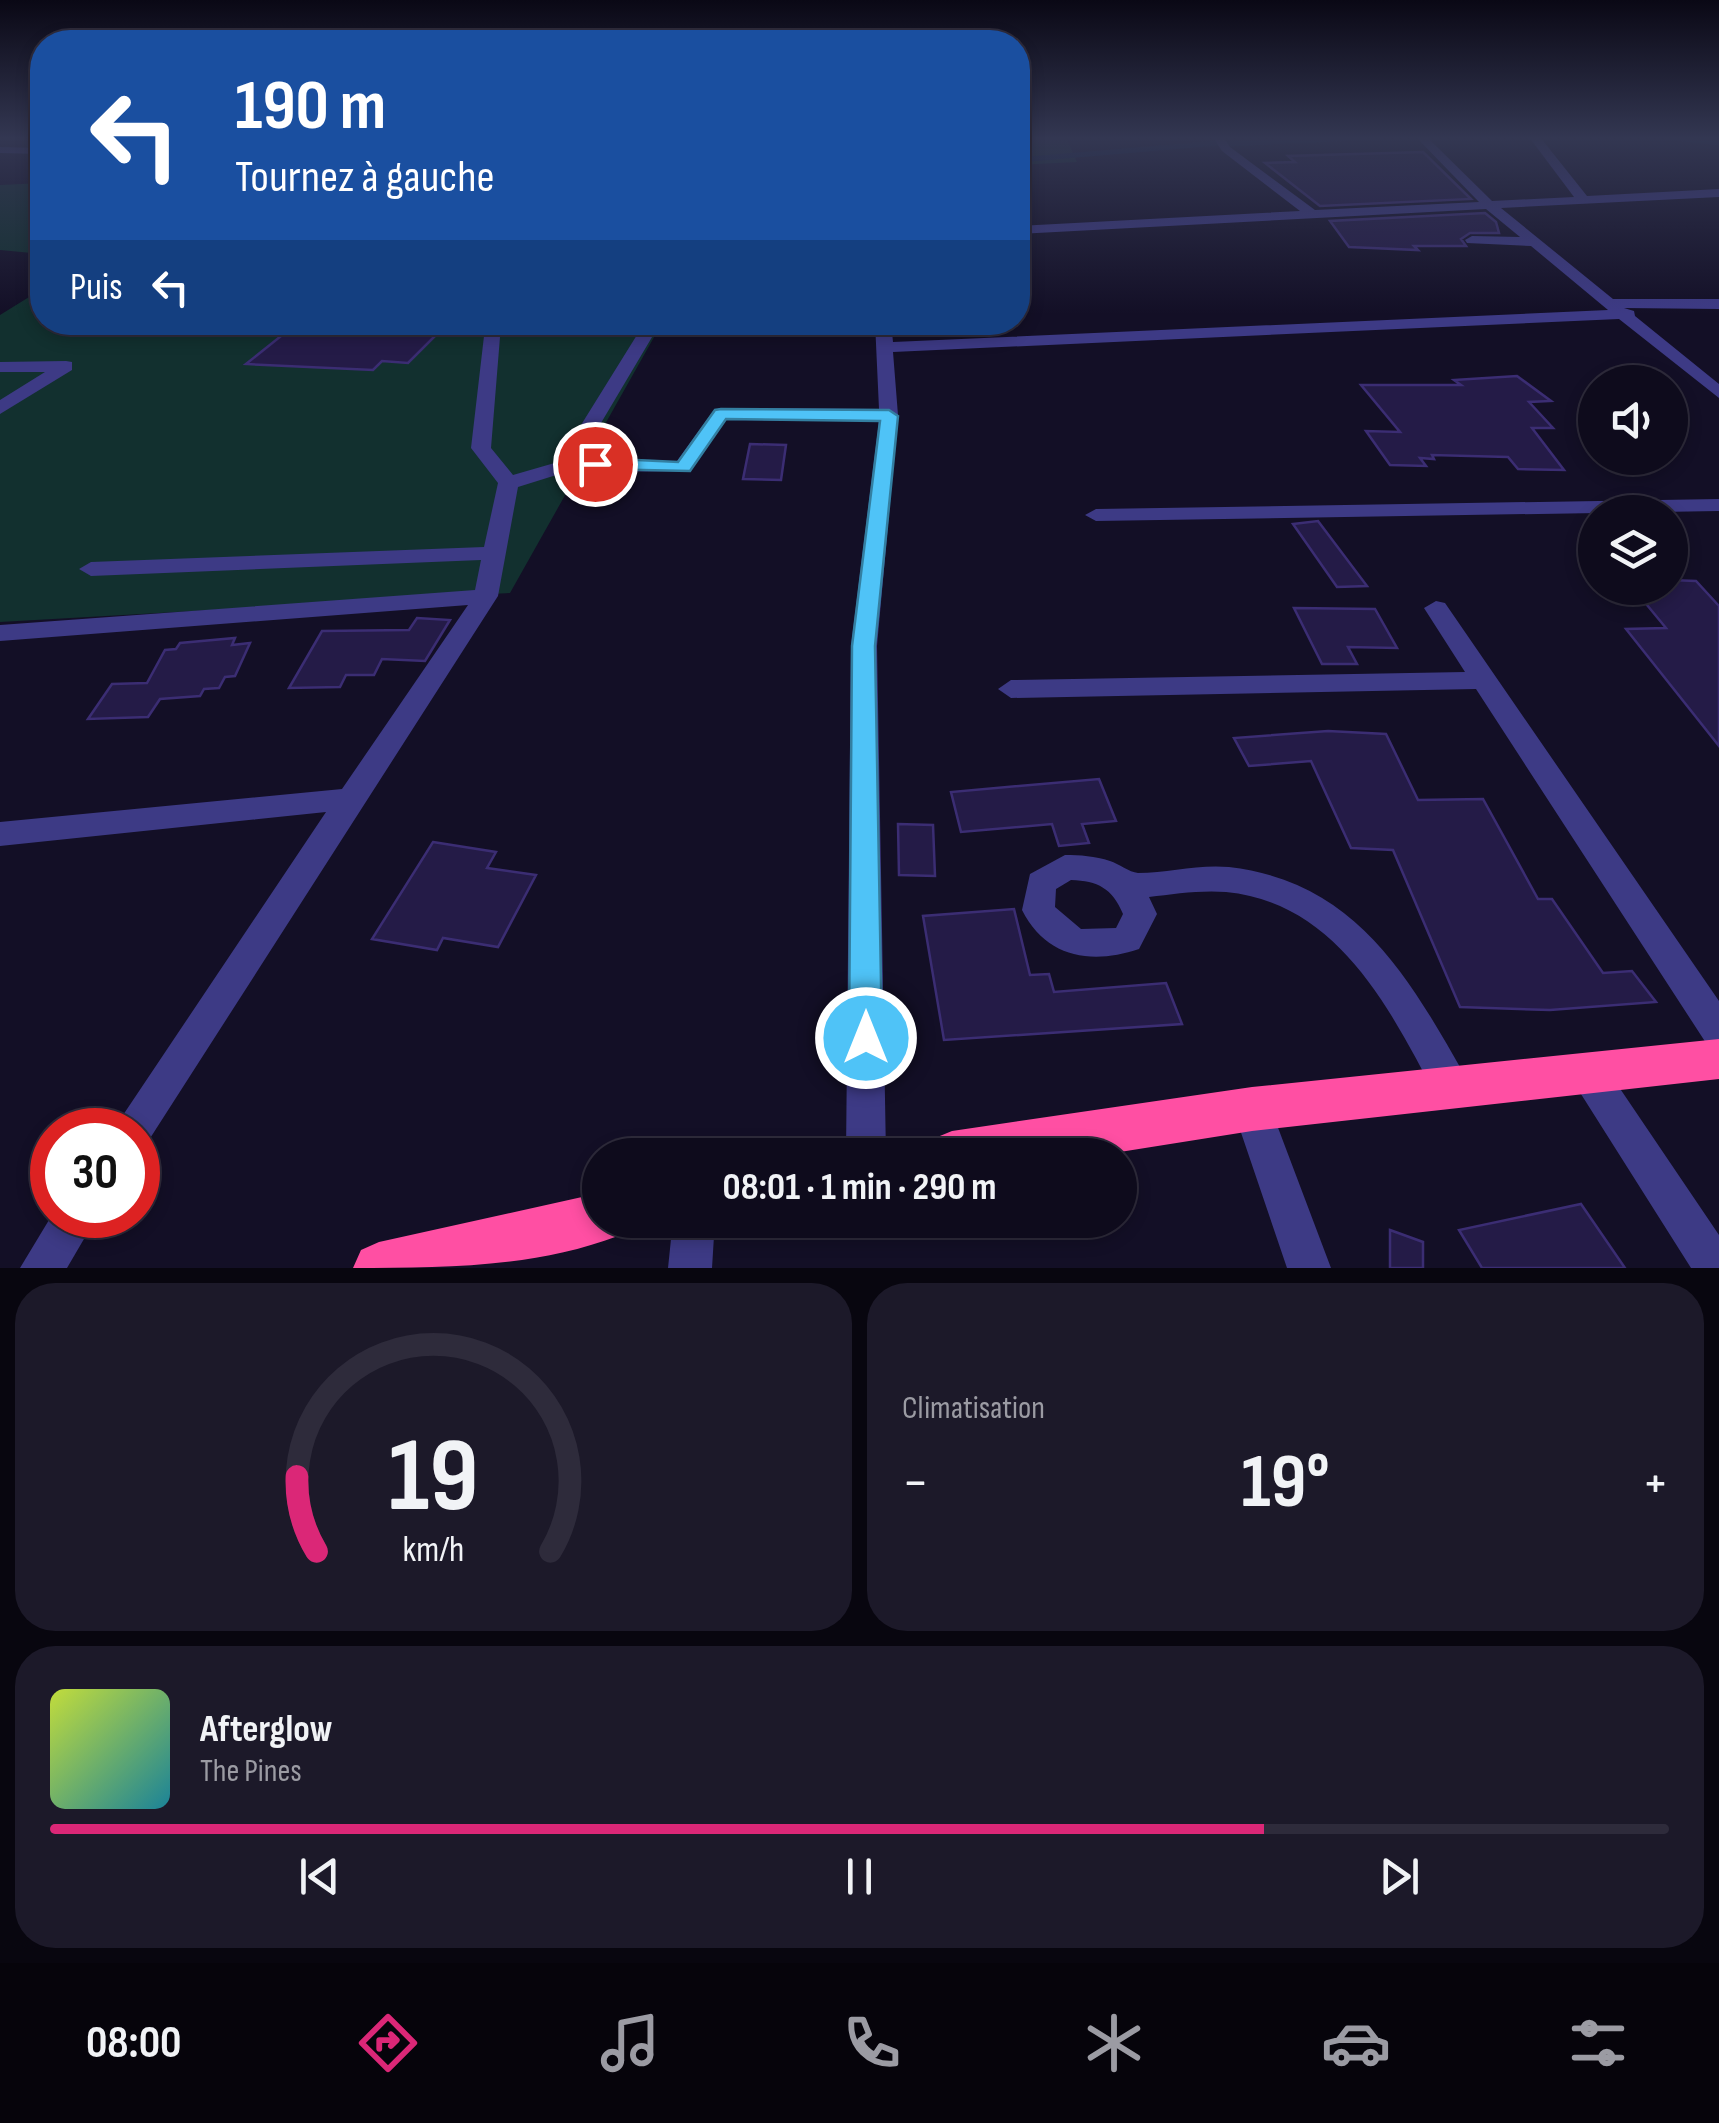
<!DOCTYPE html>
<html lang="fr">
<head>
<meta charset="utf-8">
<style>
	:root { --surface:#0e0b1c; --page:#1c1929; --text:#f1f3f6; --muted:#9b9ba3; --line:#2e2b3b; --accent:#db2777 }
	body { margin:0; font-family:"Sofia Sans Condensed",sans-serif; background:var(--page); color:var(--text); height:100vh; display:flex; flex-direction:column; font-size:38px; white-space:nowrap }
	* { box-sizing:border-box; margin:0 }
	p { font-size:32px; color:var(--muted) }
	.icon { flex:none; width:55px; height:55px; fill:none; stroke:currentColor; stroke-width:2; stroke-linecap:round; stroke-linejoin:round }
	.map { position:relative; height:1268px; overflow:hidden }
	.drawer { display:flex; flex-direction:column; gap:15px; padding:15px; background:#08060f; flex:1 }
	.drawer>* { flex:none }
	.banner { position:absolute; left:30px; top:30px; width:1000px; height:305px; border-radius:40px; box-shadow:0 5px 15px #0003,0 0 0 2px var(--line); background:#1a4fa0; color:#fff; overflow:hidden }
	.controls { position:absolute; left:1578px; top:365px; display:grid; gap:20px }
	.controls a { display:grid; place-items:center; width:110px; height:110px; border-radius:50%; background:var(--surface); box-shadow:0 5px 15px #0003,0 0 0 2px var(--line); font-size:50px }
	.speed { position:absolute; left:30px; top:1108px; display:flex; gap:20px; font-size:50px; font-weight:700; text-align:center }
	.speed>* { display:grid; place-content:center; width:130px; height:130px; border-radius:50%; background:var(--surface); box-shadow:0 5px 15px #0003,0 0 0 2px var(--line); line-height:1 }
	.speed .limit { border:15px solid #d22; background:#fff; color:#111 }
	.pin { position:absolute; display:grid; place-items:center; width:85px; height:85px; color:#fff; margin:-42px; border:5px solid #fff; border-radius:50%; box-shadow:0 2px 10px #0007 }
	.me { position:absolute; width:110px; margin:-55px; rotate:0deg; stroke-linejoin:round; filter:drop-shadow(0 0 8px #0008) }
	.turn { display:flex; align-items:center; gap:35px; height:210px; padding:0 40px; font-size:45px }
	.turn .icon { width:130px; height:130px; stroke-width:2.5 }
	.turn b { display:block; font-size:70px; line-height:85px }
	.then { display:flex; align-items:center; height:95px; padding:0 40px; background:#0003; gap:20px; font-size:38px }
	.big { font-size:75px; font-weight:700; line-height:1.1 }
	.drawer .widget { flex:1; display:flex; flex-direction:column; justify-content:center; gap:15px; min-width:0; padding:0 35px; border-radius:40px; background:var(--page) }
	.drawer .dial { align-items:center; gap:0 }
	.dial svg { height:260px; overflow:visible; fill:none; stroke:var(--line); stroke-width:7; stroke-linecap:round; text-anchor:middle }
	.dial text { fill:var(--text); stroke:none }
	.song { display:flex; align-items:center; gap:30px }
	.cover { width:120px; height:120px; border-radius:15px; background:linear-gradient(135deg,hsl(70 70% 55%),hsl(190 70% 35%)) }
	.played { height:10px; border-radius:5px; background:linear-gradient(90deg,var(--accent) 75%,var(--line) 75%) }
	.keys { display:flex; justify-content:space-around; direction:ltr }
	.heat { display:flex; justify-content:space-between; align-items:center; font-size:55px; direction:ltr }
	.drawer .tiles { flex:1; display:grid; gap:15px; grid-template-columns:1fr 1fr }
	.widget:last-child { grid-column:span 2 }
	.trip { position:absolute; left:582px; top:1138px; width:555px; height:100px; border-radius:50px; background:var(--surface); box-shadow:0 5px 15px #0003,0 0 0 2px var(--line); font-weight:700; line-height:100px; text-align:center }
	.menu { display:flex; height:160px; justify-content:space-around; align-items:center; background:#06040b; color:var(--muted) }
	.menu .icon { width:70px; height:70px }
	.menu .on { color:var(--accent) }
	.menu b { font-size:45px; color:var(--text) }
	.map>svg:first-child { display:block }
	.green { fill:#12302f }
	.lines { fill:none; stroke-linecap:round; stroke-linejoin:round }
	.stream { stroke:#0a1f44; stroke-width:5 }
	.building { fill:#241b47; stroke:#3b2d73; stroke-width:2.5 }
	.minor { fill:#3d3a85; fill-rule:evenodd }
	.highway { fill:#ff4fa3; fill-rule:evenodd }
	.route { fill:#4fc3f7; stroke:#337fa1; stroke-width:2.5 }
</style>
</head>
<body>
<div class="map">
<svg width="1719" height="1268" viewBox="0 0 1719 1268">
	<rect width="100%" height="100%" fill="#130f26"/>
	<path class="green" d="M1018,137h48l11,25 -59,3z
		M42,183v71l-42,-4v-65z
		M42,289v33l620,1 -152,270 -510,29v-307z"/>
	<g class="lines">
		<path class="stream" d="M1666,137l53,6
			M1226,144l154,-7
			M1018,160l200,-17"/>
	</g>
	<path class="building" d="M1423,152l48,47 -151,7 -55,-43 30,-1 -7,-6z
		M1485,213l11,9 3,11h-29l-9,6 5,7h-52l4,4 -69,-3 -19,-26z
		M296,324l144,7 -32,32 -26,-2 -9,9 -127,-6z
		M1517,376l34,25 -22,1 24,26h-21l32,42 -46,-1 -10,-12 -76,-2 2,4 -14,-1 6,8 -36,-1 -24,-34 34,1 -39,-47h100l-7,-5z
		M750,444l36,1 -5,35 -38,-1z
		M1318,521l49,65 -30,1 -44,-63z
		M1670,580l26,1 23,25v140l-93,-117 40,-1 -33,-40h37z
		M1294,608l81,1 22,39 -49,-1 9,17h-35z
		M417,618l33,2 -25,41 -43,-2 -8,16h-28l-6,12 -51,1 33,-57 87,-1z
		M235,638l-3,7 18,-2 -15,33 -10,1 -6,11 -15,1 -4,7 -40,3 -12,18 -60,2 24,-35 35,-1 18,-33 11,-1 4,-6z
		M1328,731l58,3 32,66 65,-1 55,100h14l51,74 29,-2 24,31 -106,8 -90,-3 -67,-157 -42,-2 -40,-87 -62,5 -15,-28z
		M1099,779l17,42 -34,3 7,19 -30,3 -7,-22 -91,8 -10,-40z
		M898,824l35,1 2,51 -36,-1z
		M433,842l63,10 -9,16 49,7 -38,72 -55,-9 -6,12 -65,-11z
		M1014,909l16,66 19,-1 5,18 112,-9 16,41 -238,16 -21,-124z
		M1581,1204l44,64h-143l-23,-38z
		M1390,1230l33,12v26h-33z"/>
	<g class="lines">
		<path class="minor" d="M1213,137h10l7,10 85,63 164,-8 -63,-65h11l65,64 82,-4 -45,-60h11l47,59 132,-7v8l-218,11 112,91h106v10l-95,-1 10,3 1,5 84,68v14l-100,-79 -726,33 5,63 -21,231 9,509h-40l5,-509 28,-225 -153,-1 -36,51 -124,1 -48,15 -20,109 -351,547 -9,4v-17h-25l213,-318 -326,34v-24l342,-33 126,-184 -468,36v-16l475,-35 6,-30 -390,16 -12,-7 12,-7 393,-15 14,-64 -27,-35 13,-112 13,-14h18l-15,15 -9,111 22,27 45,-13 87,-140h16l-82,138 98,1 37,-51 7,-2 158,1 -4,-87h16l2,20 715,-32 -77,-64 -64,-3 -2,-3 7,-4 48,1 -34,-28 -468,25v-8l282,-15 -78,-60z
			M0,147l42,1v6l-42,-1z
			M66,361l6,1v8l-72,44v-14l45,-28h-45v-10z
			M1719,499v12l-623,10 -11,-6 11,-6z
			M1436,601l9,2 274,398v46l-13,-4 -230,-354 -465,9 -13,-9 13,-9 454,-8 -41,-64z
			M1065,855c15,0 30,1 45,6 9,3 19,11 28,12 30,0 60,-9 91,-6 126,15 178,107 235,207l6,13 -6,13 -13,5 -13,-5c-47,-89 -99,-197 -212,-208 -26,-2 -52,2 -77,5l8,17 -18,35c-47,16 -93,9 -117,-39l8,-36zM1071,880c27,1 41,8 52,34l-7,14 -35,1 -26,-22 1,-18z
			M1587,1054l13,5 119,176v33h-28l-117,-185 -6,-12 6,-12z
			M1252,1091l14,5 65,172h-44l-54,-159 5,-13z
			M52,1215h46l-31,53h-47z
			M673,1220h42l-3,48h-44z"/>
		<path class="highway" d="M1719,1039v40l-467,52 -151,24h-173l7,-17 17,-7 300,-44z
			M600,1193v27h24l-6,16c-85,32 -175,32 -265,32l8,-18 18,-8z"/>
	</g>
	<linearGradient id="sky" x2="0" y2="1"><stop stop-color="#0a0815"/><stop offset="0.44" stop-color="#333752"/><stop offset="1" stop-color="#333752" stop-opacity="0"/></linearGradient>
	<rect width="1719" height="314" fill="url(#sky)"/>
	<path class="route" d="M721,409l168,1 9,6 -23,230 7,392 -4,10 -12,4 -12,-4 -5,-10 3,-392 28,-225 -154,-2 -36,52 -95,-2 -9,-5 9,-6 83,4 37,-52z"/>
</svg>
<div class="controls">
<a><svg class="icon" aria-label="sound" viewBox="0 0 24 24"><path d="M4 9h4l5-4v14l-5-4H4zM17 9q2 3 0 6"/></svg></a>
<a><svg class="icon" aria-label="layers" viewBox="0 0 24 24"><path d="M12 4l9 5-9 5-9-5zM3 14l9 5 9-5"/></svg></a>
</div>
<div class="speed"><div class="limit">30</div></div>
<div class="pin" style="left:595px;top:464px;background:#d93025"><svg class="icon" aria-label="arrive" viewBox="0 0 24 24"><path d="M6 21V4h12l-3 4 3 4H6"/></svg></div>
<svg class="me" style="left:866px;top:1038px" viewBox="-20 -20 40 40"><circle r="17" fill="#4fc3f7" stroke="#fff" stroke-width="3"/><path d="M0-11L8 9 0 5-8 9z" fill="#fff"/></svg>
<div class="trip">08:01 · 1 min · 290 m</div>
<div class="banner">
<div class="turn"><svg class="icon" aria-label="left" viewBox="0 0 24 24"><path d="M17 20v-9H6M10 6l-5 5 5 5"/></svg><div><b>190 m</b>Tournez à gauche</div></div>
<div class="then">Puis<svg class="icon" aria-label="left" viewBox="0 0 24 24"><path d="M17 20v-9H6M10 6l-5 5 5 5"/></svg></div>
</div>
</div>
<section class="drawer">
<div class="tiles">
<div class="widget dial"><svg viewBox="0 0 100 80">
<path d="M14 69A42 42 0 1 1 86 69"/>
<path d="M14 69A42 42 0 0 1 8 46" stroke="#db2777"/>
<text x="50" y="56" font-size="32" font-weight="700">19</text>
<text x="50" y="72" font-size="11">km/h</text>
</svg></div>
<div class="widget"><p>Climatisation</p>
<div class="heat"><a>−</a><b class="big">19°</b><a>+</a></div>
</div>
<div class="widget">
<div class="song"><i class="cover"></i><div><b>Afterglow</b><p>The Pines</p></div></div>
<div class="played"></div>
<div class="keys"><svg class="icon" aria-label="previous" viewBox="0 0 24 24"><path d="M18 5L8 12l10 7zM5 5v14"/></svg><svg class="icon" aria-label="pause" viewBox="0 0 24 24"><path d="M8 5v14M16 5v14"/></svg><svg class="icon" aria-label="next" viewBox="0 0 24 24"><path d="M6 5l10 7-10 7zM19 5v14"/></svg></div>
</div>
</div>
</section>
<nav class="menu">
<b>08:00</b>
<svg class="icon on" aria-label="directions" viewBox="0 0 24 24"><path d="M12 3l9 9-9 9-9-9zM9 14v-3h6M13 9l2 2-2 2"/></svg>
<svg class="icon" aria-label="music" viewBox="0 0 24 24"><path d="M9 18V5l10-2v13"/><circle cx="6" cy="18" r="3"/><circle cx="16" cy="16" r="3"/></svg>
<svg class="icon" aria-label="phone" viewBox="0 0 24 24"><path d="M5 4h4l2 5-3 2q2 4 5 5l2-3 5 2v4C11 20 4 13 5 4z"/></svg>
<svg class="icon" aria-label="climate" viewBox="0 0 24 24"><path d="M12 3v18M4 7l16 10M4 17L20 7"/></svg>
<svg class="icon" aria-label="car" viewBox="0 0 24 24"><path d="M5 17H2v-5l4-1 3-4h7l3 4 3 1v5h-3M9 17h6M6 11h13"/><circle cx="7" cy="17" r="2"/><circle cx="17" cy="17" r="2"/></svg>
<svg class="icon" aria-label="filters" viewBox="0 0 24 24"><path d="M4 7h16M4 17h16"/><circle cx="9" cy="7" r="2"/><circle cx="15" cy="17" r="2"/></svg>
</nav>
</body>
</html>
